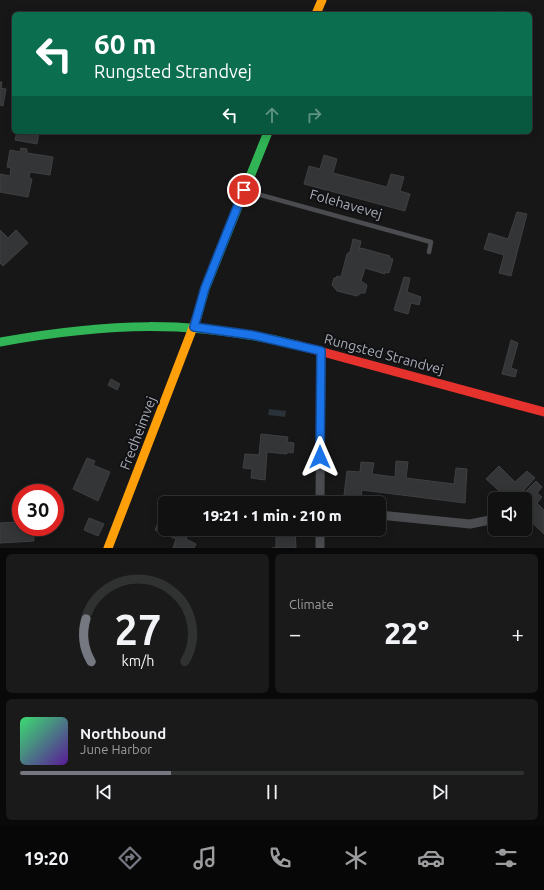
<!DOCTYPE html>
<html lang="en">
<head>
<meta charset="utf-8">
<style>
	:root { --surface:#111; --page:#1a1a1a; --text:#f1f3f6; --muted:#9c9d9f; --line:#303131; --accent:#757880 }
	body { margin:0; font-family:Ubuntu,sans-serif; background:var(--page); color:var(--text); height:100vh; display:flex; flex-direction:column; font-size:15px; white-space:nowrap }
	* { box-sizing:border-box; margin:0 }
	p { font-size:13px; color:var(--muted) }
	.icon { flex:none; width:22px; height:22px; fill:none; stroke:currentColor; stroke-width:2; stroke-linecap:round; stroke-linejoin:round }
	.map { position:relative; height:548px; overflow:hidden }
	.side { display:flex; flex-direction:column; gap:6px; padding:6px; background:#090909; flex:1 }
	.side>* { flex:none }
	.top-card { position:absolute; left:12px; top:12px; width:520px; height:122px; border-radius:6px; box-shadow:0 2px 10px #0003,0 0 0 1px var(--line); background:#0b6e4f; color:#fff; overflow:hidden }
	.fabs { position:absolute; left:488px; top:492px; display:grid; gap:8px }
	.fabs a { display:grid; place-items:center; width:44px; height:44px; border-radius:6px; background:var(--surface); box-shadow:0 2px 10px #0003,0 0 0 1px var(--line); font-size:20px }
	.speed { position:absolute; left:12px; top:484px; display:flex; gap:8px; font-size:20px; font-weight:700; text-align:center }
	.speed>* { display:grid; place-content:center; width:52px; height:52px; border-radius:50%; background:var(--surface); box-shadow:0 2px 10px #0003,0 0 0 1px var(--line); line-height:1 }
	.speed .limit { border:6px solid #d22; background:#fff; color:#111 }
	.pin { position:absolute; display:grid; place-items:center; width:34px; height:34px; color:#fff; margin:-17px; border:2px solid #fff; border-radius:50%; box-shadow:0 1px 4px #0007 }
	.me { position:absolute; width:44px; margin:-22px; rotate:0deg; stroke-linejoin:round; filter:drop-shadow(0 0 3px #0008) }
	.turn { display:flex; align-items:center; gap:14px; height:84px; padding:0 16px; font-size:18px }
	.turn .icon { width:52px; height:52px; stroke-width:2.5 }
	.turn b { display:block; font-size:28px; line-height:34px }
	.lanes { display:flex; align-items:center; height:38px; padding:0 16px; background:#0003; justify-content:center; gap:20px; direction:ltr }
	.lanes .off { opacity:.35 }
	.big { font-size:30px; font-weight:800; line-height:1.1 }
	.side .card { flex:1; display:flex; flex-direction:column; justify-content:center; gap:6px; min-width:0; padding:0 14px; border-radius:6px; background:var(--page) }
	.side .dial { align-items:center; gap:0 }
	.dial svg { height:104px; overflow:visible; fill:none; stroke:var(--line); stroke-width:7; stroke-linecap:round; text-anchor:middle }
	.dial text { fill:var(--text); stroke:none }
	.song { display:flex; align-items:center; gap:12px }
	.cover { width:48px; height:48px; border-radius:6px; background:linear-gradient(135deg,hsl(140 70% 55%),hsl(270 70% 35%)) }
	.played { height:4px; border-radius:2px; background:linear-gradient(90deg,var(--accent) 30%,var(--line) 30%) }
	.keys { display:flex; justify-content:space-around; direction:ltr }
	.heat { display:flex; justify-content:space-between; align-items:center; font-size:22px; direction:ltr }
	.side .tiles { flex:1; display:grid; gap:6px; grid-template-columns:1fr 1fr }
	.card:last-child { grid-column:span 2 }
	.trip { position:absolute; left:158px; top:496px; width:228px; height:40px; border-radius:6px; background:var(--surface); box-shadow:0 2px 10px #0003,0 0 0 1px var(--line); font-weight:800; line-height:40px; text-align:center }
	.tab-bar { display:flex; height:64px; justify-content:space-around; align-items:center; background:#070707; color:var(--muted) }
	.tab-bar .icon { width:28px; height:28px }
	.tab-bar .current { color:var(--accent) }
	.tab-bar b { font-size:18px; color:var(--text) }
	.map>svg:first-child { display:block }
	.water { fill:#2a3239 }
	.building { fill:#343537; stroke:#3f4043 }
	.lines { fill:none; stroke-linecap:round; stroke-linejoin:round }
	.lane { stroke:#4b4c50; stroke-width:4.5 }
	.street { stroke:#4b4c50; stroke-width:9 }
	.fast { stroke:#30b455; stroke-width:9 }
	.slow { stroke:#ff9f0a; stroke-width:9 }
	.jam { stroke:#e5322d; stroke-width:9 }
	.route-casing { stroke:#114b97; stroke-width:10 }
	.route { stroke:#1a73e8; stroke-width:7 }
	.labels { text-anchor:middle; stroke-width:4; stroke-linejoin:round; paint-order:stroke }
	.street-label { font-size:14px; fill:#a8adb8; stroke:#111113 }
</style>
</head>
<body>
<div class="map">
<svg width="544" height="548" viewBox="0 0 544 548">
	<rect width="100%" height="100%" fill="#171717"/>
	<path class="water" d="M269,409l17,2 -1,6 -17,-2z"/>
	<path class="building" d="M503,11l9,3h-10z
		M0,82h2l-1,6 5,1 -3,17 -3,-1z
		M17,132h22l-2,12 -22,-4z
		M21,148l6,1v4l26,4 -3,18 -20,-3 -1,6 3,1 -4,18 -28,-5v-18l10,2 1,-8 -4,-1 3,-17 10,2z
		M324,155l13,4 -4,14 54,14 4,-13 13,3 -4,14 10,3 -5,17 -101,-27 5,-18 11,3z
		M517,212l10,2 -16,62 -12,-3 5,-18 -20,-6 5,-16 19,6z
		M0,230l8,8 8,-8 12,13 -25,23 -3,-3z
		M353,239l8,2 -2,9 2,-2 29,8 -1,2 4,1 -4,14 -4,-1v2l-20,-6 -4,13 6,4 -2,8h-4l-4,3 -20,-5 -5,-6 2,-7h2l1,-2 4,1 6,-23 3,-2z
		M404,277l6,1 -3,14 14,5 -2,8 -8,-2 -3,11 -14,-4z
		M511,340l7,3 -7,25 6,2 -2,7 -13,-3z
		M111,379l9,5 -3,6 -9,-5z
		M261,434l27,3 -1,5 7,1 -1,10 -6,-1v2l-20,-2 -2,28 -14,-2 1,-9 -9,-1 2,-14 14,1z
		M87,458l8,3 -2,4 17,7 -12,29 -25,-12z
		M396,461l12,1 -2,16 48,6 2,-16 11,1 -2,34 -103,-13 -1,7 -17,-2 3,-24 13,1 1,-10 13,1 -2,11 23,3z
		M499,466l16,16 12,-11 8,7 -11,12 1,2 11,-11 6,6 -5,6 5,4 -5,6 7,7v24l-19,-18v-17h-17l-22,-20z
		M20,497h1v15l-4,-3z
		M163,511l2,1v17h26l-5,10 10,5 -2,4h-21l3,-9 -21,-9z
		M89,518l15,6 -6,12 -14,-6z
		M21,522v5h12l1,14 -34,2v-20z
		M276,529h19l1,19h-24h4z"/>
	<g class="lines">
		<path class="lane" d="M246,191l185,51 -2,10"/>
		<path class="street" d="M320,503l1,-152
			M379,515l91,9 25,-5
			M320,548v-19"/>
		<path class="fast" d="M197,317l8,-28 63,-157
			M0,342c107,-19 191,-23 297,3"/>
		<path class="slow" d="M316,14l6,-14
			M108,548l89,-231"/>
		<path class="jam" d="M297,345l247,67"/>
	</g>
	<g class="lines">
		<g class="route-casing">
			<path id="route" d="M244,190l-39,98 -11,39 58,8 69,16 -1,106"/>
		</g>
		<use href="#route" class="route"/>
	</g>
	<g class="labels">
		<g class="street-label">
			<text transform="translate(346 204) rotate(16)" y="5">Folehavevej</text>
			<text transform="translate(384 354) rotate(15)" y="5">Rungsted Strandvej</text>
			<text transform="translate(138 433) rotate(-69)" y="5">Fredheimvej</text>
		</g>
	</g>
</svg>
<div class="fabs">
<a><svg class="icon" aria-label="sound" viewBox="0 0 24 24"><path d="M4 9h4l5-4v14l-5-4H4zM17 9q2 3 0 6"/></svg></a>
</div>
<div class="speed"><div class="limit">30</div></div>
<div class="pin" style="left:244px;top:190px;background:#d93025"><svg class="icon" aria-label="arrive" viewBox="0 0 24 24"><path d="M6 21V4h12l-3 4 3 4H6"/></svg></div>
<svg class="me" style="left:320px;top:457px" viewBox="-20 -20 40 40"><path d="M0-17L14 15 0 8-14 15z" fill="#1a73e8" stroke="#fff" stroke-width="4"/></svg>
<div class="trip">19:21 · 1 min · 210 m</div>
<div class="top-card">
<div class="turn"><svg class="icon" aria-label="left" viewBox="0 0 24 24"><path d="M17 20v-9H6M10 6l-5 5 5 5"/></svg><div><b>60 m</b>Rungsted Strandvej</div></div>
<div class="lanes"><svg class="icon" aria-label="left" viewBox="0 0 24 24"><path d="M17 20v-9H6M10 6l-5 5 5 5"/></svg><svg class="icon off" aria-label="ahead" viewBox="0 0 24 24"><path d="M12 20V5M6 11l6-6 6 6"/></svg><svg class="icon off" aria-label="right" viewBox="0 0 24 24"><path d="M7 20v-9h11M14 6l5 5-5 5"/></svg></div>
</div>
</div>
<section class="side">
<div class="tiles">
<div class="card dial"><svg viewBox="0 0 100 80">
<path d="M14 69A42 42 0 1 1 86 69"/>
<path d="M14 69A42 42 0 0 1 10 36" stroke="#757880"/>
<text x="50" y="56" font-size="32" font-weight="700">27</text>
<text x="50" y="72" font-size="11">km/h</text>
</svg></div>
<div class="card"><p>Climate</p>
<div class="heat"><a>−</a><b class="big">22°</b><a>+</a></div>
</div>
<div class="card">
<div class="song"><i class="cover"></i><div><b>Northbound</b><p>June Harbor</p></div></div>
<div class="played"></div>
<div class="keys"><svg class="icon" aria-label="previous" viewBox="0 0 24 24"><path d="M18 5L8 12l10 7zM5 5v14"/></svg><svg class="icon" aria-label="pause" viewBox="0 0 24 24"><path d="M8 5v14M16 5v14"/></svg><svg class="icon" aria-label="next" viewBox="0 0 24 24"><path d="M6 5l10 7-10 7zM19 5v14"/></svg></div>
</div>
</div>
</section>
<nav class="tab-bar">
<b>19:20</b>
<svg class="icon current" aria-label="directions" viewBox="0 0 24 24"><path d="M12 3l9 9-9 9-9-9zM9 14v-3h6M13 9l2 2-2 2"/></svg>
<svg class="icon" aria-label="music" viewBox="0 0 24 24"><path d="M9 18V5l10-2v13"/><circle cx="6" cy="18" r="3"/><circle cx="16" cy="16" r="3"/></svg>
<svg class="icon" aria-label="phone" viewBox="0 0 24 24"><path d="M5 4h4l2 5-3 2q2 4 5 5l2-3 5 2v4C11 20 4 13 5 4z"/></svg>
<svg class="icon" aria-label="climate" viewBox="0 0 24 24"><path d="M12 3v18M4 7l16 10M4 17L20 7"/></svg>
<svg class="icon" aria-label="car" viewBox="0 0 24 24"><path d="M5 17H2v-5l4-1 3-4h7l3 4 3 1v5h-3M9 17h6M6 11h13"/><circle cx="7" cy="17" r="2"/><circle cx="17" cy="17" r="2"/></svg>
<svg class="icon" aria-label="filters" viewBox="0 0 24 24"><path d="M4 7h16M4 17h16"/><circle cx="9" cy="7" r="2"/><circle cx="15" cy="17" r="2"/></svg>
</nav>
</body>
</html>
